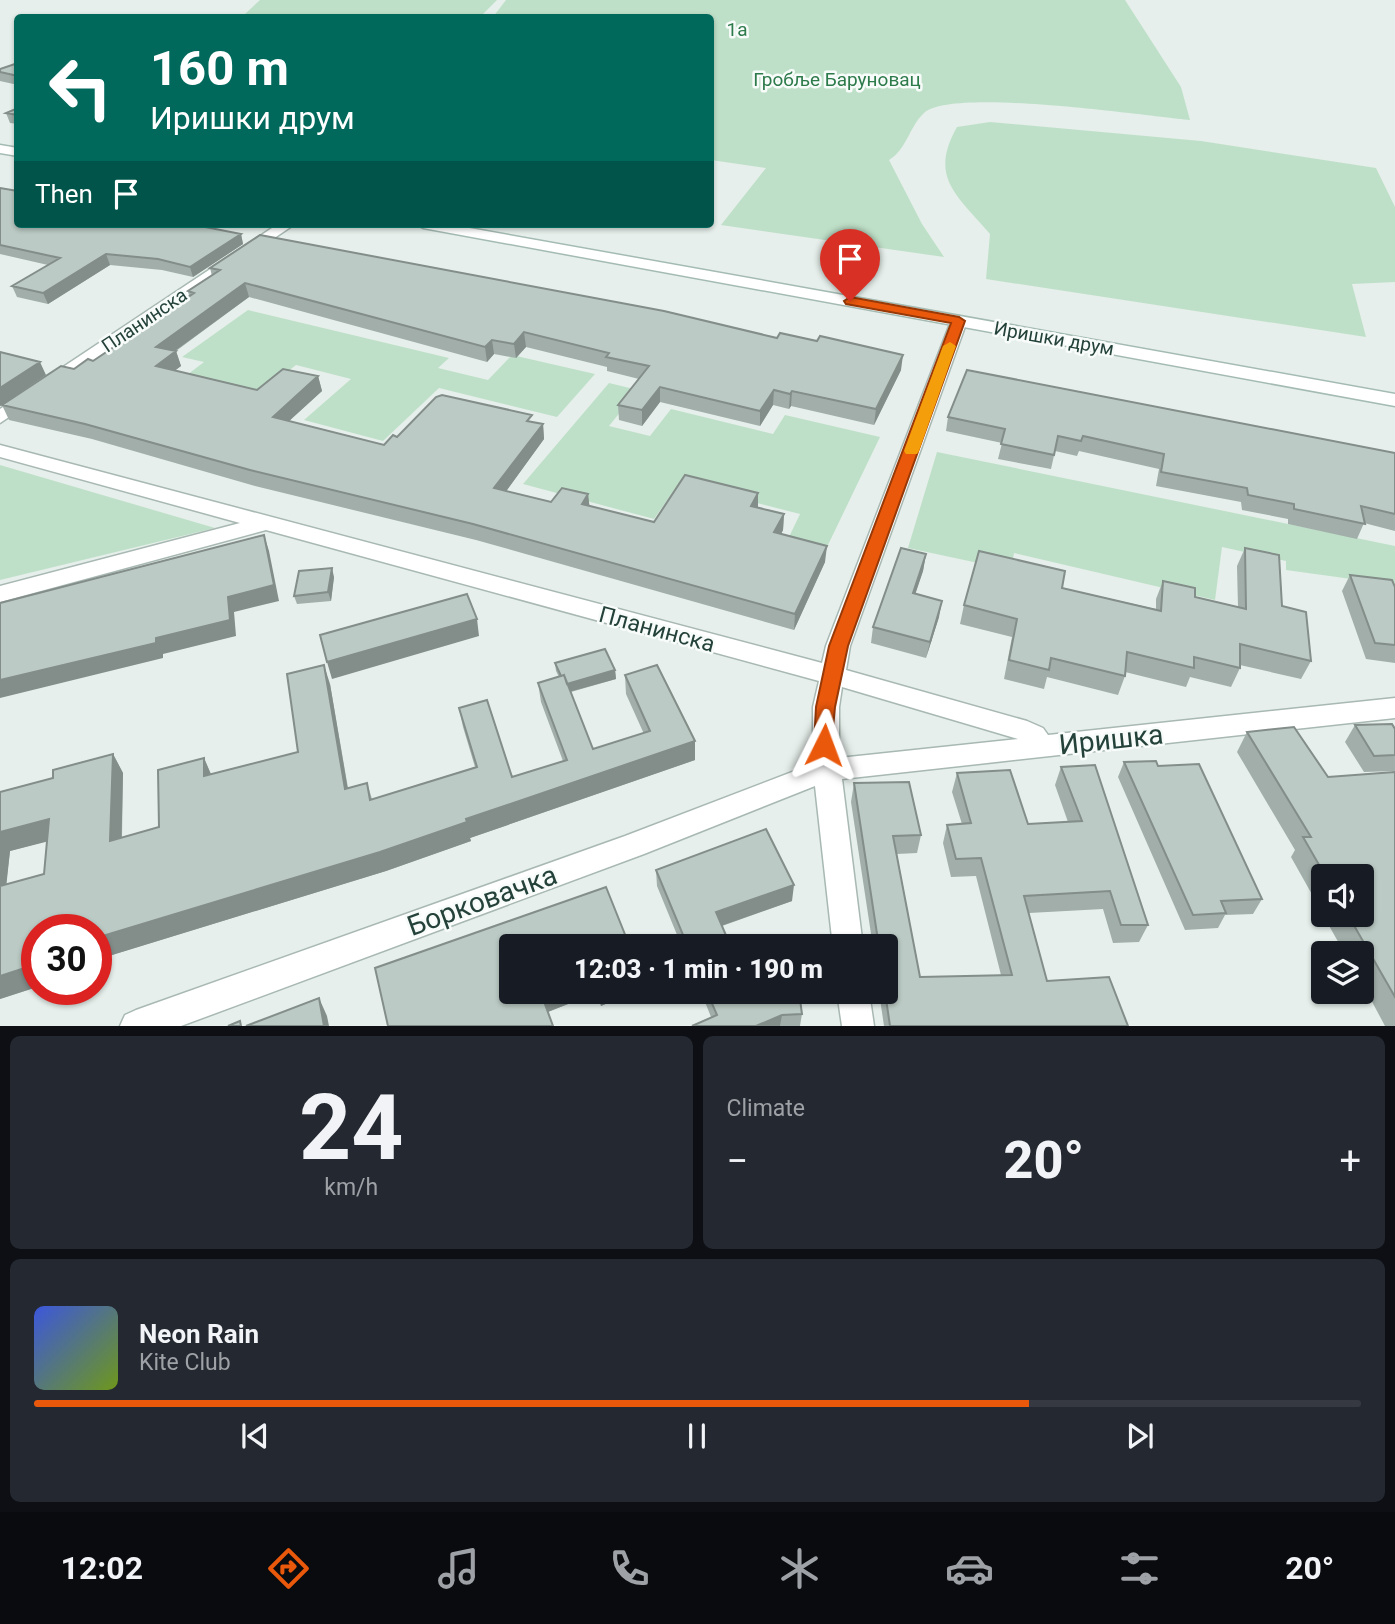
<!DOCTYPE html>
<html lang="en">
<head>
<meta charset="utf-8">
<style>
	:root { --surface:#171b24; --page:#242831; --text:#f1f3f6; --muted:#9ea1a6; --line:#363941; --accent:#ea580c }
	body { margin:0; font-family:Roboto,sans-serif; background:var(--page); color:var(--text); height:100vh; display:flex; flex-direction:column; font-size:26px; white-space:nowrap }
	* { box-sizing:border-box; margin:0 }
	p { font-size:23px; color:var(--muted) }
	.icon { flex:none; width:38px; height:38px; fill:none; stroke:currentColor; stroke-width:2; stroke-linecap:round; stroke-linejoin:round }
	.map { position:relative; height:1026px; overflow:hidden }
	.panel { display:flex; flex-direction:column; gap:10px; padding:10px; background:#0d0f14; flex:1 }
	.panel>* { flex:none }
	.top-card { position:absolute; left:14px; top:14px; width:700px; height:214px; border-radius:7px; box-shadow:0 2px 5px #0004; background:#00695c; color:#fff; overflow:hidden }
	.buttons { position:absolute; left:1311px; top:864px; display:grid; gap:14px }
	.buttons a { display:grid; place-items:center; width:63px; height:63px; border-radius:7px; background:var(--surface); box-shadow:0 2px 5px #0004; font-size:35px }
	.speed { position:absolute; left:21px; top:914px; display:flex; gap:14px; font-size:35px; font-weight:700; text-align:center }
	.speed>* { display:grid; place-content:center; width:91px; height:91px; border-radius:50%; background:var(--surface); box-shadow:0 2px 5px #0004; line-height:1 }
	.speed .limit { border:10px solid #d22; background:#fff; color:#111 }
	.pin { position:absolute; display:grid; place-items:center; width:60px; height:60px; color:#fff; margin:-72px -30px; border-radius:50% 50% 50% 0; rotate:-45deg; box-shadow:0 0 7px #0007 }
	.pin .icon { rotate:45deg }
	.me { position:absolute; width:77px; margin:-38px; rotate:3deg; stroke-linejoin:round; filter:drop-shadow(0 0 5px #0008) }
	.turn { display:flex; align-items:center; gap:24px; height:147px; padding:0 21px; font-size:32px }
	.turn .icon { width:91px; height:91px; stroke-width:2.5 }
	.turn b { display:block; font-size:49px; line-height:60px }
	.then { display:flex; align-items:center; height:66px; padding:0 21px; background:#0003; gap:14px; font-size:26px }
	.big { font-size:52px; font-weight:800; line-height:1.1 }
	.panel .widget { flex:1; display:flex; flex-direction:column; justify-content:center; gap:10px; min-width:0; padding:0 24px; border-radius:10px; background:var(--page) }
	.panel .dial { align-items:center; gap:0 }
	.dial b { font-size:91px; line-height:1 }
	.song { display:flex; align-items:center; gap:21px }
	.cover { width:84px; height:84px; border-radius:10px; background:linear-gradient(135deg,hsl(230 70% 55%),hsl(80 70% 35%)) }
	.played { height:7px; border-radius:4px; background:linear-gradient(90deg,var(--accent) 75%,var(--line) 75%) }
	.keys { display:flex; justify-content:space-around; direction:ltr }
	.heat { display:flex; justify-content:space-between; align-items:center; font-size:38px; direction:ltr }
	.panel .tiles { flex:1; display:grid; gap:10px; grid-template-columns:1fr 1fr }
	.widget:last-child { grid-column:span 2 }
	.trip { position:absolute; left:499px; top:934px; width:399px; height:70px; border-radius:7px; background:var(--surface); box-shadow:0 2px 5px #0004; font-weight:800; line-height:70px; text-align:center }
	.tabs { display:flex; height:112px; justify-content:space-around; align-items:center; background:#090b0e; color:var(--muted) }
	.tabs .icon { width:49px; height:49px }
	.tabs .on { color:var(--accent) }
	.tabs b { font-size:32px; color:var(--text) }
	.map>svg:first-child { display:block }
	.green { fill:#bfe0c8 }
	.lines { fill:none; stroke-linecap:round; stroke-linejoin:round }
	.street-casing { stroke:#a8b8b2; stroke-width:3 }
	.secondary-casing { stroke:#a4bbb3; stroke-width:3 }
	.street { fill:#fff; fill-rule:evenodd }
	.secondary { fill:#fff; fill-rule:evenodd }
	.wall { fill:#a1aea9; fill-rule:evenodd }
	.shaded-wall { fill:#838d89 }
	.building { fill:#bbcac4; stroke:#838d89; stroke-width:2 }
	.route { fill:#ea580c; stroke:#983908; stroke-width:2 }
	.slow { fill:#f59e0b }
	.labels { text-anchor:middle; stroke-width:5; stroke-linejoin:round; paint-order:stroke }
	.far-park-label { font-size:19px; fill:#2d7a4b; stroke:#f7fbf9 }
	.far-street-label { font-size:19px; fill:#24423a; stroke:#f7fbf9 }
	.street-label { font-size:23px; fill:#24423a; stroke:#f7fbf9 }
	.near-street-label { font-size:28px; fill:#24423a; stroke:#f7fbf9 }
</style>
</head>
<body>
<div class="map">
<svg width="1395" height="1026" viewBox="0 0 1395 1026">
	<rect width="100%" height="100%" fill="#e6efeb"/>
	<path class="green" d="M260,0h237l-15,15 -237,-1z
		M506,0h619l56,87 9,33c-45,-4 -238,-33 -266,-7 -15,14 -17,36 -35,47l33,64 22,33 -223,-32 45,-57 -55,-8 -1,-142 -217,-1z
		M990,122l211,19 175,27 19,39v75l-43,2 14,53 -380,-58 4,-45c-32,-38 -62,-56 -33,-107z
		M248,310l201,48 -11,10 50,12 24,-25 83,19 -38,43 -118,-29 -56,53 -79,-21 47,-41 -55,-14 -37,29 -72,-19 17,-13 -22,-5z
		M609,383l29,7 -29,36 41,10 21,-27 102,25 12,-19 95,22 -53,110 -38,-10 11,-23 -121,-31 -25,36 -131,-35z
		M937,452l458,94v39l-109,-15v-9l-64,-14 -7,53 -201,-47 -3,17 -103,-22z
		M0,465l215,63 -215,52z"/>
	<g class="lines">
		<g class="street-casing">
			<path id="street" d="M278,224h17l-295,199v-14z
				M959,316l8,5 -117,325 -4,24 181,51 16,7 5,7 347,-37v20l-553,61 21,168h-30l-18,-161 -171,68 -463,172h-61l5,-11 11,-5 489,-174 188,-72v-57l6,-26 -553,-151 -266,72v-16l240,-63 -240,-66v-12l822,218 4,-17 125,-325zM842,687l176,52 -179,19v-51z
				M837,992h32l5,34h-32z"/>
		</g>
		<g class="secondary-casing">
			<path id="secondary" d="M0,145l18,3v8l-18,-3z
				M416,224h31l948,170v12l-972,-178z"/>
		</g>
		<use href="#street" class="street"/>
		<use href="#secondary" class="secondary"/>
	</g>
	<path class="wall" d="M18,63v22l-18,-4v-12z
		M18,108v16l-8,-1 -4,-10z
		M0,188l241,46 2,10 -50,33 -31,-7 -52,-5 -62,39 -31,-7 -5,-11 36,-21 -48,-11z
		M210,268l691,102 -27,55 -83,-19 -2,3 -16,-4 -13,21 -100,-24 -18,24 -23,-6 -1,-15 21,-26 -32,-8v-4l-81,-20 -10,11 -22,-4 -7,8 -238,-65 -73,54 5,15 -7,5 83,19 61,-14 4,15 -33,30 95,24 13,-8 135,-15 11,2 1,15 -38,52 45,11 37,-8 1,12 65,16 104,-29v15l26,6 -1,16 -2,4 44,28 -31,68 -318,-90 -221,-54 -163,-47 -83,-19 -7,-15 72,-36 19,-8 96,-65 -1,-5 24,-15z
		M948,417l447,36v78l-31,-8 -7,16 -69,-15v-5l-46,-9 -1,-8 -85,-16 3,-17 -80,-18 -2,5 -22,-5 -4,18 -53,-10 4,-16 -56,-12z
		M1245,548l37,58 29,55 -10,18 -61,-14v3l-9,19 -41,-10 -4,10 -61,-15v4l-7,19 -71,-18 -3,12 -40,-10 8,-42 -52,-13 4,-19 98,-17 94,21v-10l7,-18 32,16 43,10 -1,-41z
		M926,554l-3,17 -8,23 24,23 -13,41 -55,-15 2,-16z
		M1350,575l45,12v76l-29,-4 -24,-68z
		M334,577l-3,24 -34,3 -3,-8z
		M555,663l60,7 1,9 -45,13 22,57 51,-15 -18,-40 -1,-19 70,85 -225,78 1,3 -85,30 -287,88v8l-3,1v-39h-59v58l-37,12v-207l53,-14 60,-24 10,19 -1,64 37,-10 45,-69 7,16 87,-22 32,-68 18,104 19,-5 5,16 103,-32 -12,-40 -4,-19 53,69 51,-16 -22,-59 -3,-19 21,-6 -3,-6zM47,841l-3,33 -38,10 4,-33z
		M1355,725l40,4v42l-31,1 -19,-30z
		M1247,732l81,45 67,-5v254h-10l-23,-43v-29h-17l-22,-39h39v-38h-39v37l-32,-57 4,-7 -58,-98z
		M1124,762l138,137 -9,15 -28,1 -7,13 -33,2 -67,-153z
		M1061,767l87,158 -9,17 -26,1 -10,-34 -74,4 18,68 81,45h-244l-5,-34h7v-45h-13l-22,-145 3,-19 67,52 -4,18 -20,1 23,123 81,-2 -25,-99 -25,1 -8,-34 4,-18 15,-1 -10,-32 5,-19 71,51 40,-2 -13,-37z
		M656,870l136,31 -70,25 9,21h-49l-25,-61z
		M511,992h122l-32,14 -5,-13 -48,19z
		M701,992h98l3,22 -2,12h-108l19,-9z"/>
	<path class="shaded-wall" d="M241,234l2,10 -50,33 -3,-10z
		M106,254l4,11 -62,39 -5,-11z
		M245,283l4,14 -88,64 -5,-14z
		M524,332l2,15 -10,11 -2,-14z
		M492,340l2,14 -7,8 -2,-15z
		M176,351l5,15 -20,15 -5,-15z
		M903,355l-2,15 -27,55 2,-16z
		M40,362l6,13 -46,31v-18z
		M318,376l4,15 -45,41 -4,-15z
		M660,387v15l-18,24v-16z
		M774,390l-1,15 -13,21v-15z
		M792,391l-1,15 -2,3 1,-15z
		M543,424l1,15 -47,65 -3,-16z
		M758,493v16l-7,-3z
		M588,494l2,16 -8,-6z
		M784,514l-1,16 -9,18v-16z
		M264,535l5,16 10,50 -45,11 2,24 -73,18v4l-163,40v-18l156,-42 72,-41z
		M827,546l-2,16 -31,68 1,-16z
		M926,554l-3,17 -13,39 3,-17z
		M332,568l2,9 -3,24 -3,-9z
		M942,601l-3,16 -13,41 4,-16z
		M477,619l2,17 -147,43 -5,-17z
		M324,665l6,19 21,124 -6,-19z
		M615,670l1,9 -51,14 -1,-8z
		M695,741v19l-225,78 1,3 -85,30 -287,88v8l-3,1v-30l370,-119z
		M113,754l10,19 -2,87 -11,-19z
		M204,758l8,19 -8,-1z
		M49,819l12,19 -51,13 -6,56 -4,-5v-70z
		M794,885l-2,16 -77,27 1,-16z
		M37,964v23l-37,12v-23z
		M551,992h45v1l-51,20 -3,-17z
		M599,992h34l-32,14z
		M319,998l8,18 2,10h-5z
		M782,1015l-2,11h-24z"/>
	<path class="building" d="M18,63v13l-18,-4v-3z
		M18,108v7l-12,-2z
		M0,188l18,3v33h172l51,10 -51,33 -32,-8 -52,-5 -63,39 -31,-7 48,-28 -60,-13z
		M260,235l404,76 113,27 3,-5 37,8 3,-5 83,19 -27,54 -84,-18 -2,3 -16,-4 -14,21 -100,-24 -18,23 -24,-5 31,-39 -43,-9 3,-4 -85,-21 -10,12 -22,-4 -7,7 -240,-64 -89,64 20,4 -20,15 101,24 26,-21 35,7 -45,41 111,28 9,-10 4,2 39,-40 6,-2 90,20 -5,6 16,3 -49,64 57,14 11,-14 26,6 -6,10 72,18 31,-47 73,18 -7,13 33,8 -10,18 53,14 -32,68 -322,-90 -223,-54 -165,-46 -83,-19 59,-39 13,3 14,-10 5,2 101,-68 -6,-2 32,-21 -10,-2z
		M0,352l40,10 -40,26z
		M967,370l428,83v61l-34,-8 4,18 -71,-15v-5l-46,-9 -1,-7 -86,-16 3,-18 -81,-18 -2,5 -23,-5 -4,19 -53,-11 4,-15 -57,-12z
		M264,535l10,50 -46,12 2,23 -74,18v5l-156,37v-77z
		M901,548l25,6 -13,39 29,8 -12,41 -57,-15z
		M1245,548l34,7 3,51 24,6 5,49 -71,-17v24l-46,-11v11l-67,-16 -2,24 -74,-18 -2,12 -40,-10 8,-41 -53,-14 15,-54 86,20 -3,17 99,23 2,-30 32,7v9l51,12z
		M332,568l-4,24 -34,4 5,-25z
		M1350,575l42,5 3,7v58l-20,-2z
		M467,594l10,25 -150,43 -7,-27z
		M605,649l10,21 -48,14 -3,-9 -3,1 -6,-13z
		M324,665l21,124 22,-6 3,17 107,-33 -18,-59 28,-8 25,77 55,-17 -29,-77 26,-8 29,74 57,-18 -25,-56 32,-10 38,76 -229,78 1,3 -87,30 -284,86v-9h-59v35l-37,12v-90l44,-12 5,-55 -49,13v-40l53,-14v-8l60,-16 -3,87 49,-14 -1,-57 46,-12v18l94,-24 -11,-78z
		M1392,724l3,5v26l-21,1 -19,-31z
		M1294,727l34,50 67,-5v225l-47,-82h14v-38h-36l-23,-40h8l-64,-105z
		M1156,761l2,5 41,-2 63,135 -41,2 5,12 -33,2 -69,-153z
		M1095,765l53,160h-27l-11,-34 -86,5 23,85 62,-4 19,49h-238l-5,-34 1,-45h-7l-25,-164 55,-1 12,53 -28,1 27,141 92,-2 -31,-117 -25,1 -9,-34 24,-2 -14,-50 53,-3 18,54 54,-3 -21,-54z
		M766,829l28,56 -78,27 15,35h-43l-32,-77z
		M606,887l24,60h-119v45h40l-9,4 11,30h-165l-13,-58z
		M707,992h92l3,22 -20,1 -26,11h-64l25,-11z
		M319,998l5,28h-78z
		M240,1021l1,5h-13z"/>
	<path class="route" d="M850,297l109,20 6,4 -117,325 -13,61 -4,43h-14l-3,-5 2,-38 13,-61 122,-323 -105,-19 -2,-3z"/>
	<path class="slow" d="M950,342l6,4 -37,105 -2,3h-11l-2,-3 39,-105z"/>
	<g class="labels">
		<g class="far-park-label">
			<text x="737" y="36">1a</text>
			<text x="837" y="86">Гробље Баруновац</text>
		</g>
		<g class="far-street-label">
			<text transform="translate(144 320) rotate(-34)" y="7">Планинска</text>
			<text transform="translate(1054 338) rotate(10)" y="7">Иришки друм</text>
		</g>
		<g class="street-label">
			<text transform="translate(657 629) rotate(15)" y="8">Планинска</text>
		</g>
		<g class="near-street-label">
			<text transform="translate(1111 739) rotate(-6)" y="10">Иришка</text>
			<text transform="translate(482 900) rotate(-20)" y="10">Борковачка</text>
		</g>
	</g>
</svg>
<div class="buttons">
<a><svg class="icon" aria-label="sound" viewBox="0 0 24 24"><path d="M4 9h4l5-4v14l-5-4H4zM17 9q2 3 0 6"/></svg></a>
<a><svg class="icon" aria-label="layers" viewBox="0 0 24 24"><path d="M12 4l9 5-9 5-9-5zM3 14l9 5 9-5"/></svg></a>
</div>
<div class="speed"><div class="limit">30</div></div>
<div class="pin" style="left:850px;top:301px;background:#d93025"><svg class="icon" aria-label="arrive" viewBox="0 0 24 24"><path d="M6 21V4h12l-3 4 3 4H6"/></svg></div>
<svg class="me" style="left:824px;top:745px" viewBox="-20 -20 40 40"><path d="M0-17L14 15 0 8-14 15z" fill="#ea580c" stroke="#fff" stroke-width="4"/></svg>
<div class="trip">12:03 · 1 min · 190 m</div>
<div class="top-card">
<div class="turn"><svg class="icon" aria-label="left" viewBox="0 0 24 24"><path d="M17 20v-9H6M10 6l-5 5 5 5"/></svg><div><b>160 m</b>Иришки друм</div></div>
<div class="then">Then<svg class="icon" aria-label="arrive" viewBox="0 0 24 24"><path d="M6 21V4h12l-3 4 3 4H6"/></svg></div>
</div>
</div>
<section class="panel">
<div class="tiles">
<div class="widget dial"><b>24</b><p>km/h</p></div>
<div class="widget"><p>Climate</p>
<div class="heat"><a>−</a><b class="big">20°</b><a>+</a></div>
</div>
<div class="widget">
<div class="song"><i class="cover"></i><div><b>Neon Rain</b><p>Kite Club</p></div></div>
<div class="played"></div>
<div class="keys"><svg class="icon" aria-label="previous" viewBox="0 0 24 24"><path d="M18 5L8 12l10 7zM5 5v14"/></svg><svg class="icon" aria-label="pause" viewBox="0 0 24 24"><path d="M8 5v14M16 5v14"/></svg><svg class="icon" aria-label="next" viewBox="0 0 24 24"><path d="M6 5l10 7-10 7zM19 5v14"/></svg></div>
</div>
</div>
</section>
<nav class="tabs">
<b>12:02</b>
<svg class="icon on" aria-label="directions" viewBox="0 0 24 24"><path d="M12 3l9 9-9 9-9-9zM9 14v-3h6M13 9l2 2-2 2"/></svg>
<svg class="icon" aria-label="music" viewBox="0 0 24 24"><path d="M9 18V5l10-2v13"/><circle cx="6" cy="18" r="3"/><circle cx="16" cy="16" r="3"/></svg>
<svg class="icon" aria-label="phone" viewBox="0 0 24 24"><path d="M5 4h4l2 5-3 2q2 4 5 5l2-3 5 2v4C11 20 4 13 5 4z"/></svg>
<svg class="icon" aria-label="climate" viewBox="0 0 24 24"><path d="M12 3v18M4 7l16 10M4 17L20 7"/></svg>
<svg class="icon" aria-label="car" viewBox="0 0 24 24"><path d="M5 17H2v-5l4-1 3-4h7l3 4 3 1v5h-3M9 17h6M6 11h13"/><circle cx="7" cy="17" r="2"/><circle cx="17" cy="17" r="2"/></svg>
<svg class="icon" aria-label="filters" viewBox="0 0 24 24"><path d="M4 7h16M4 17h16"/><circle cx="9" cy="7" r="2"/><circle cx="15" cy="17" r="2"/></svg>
<b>20°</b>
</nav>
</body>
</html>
